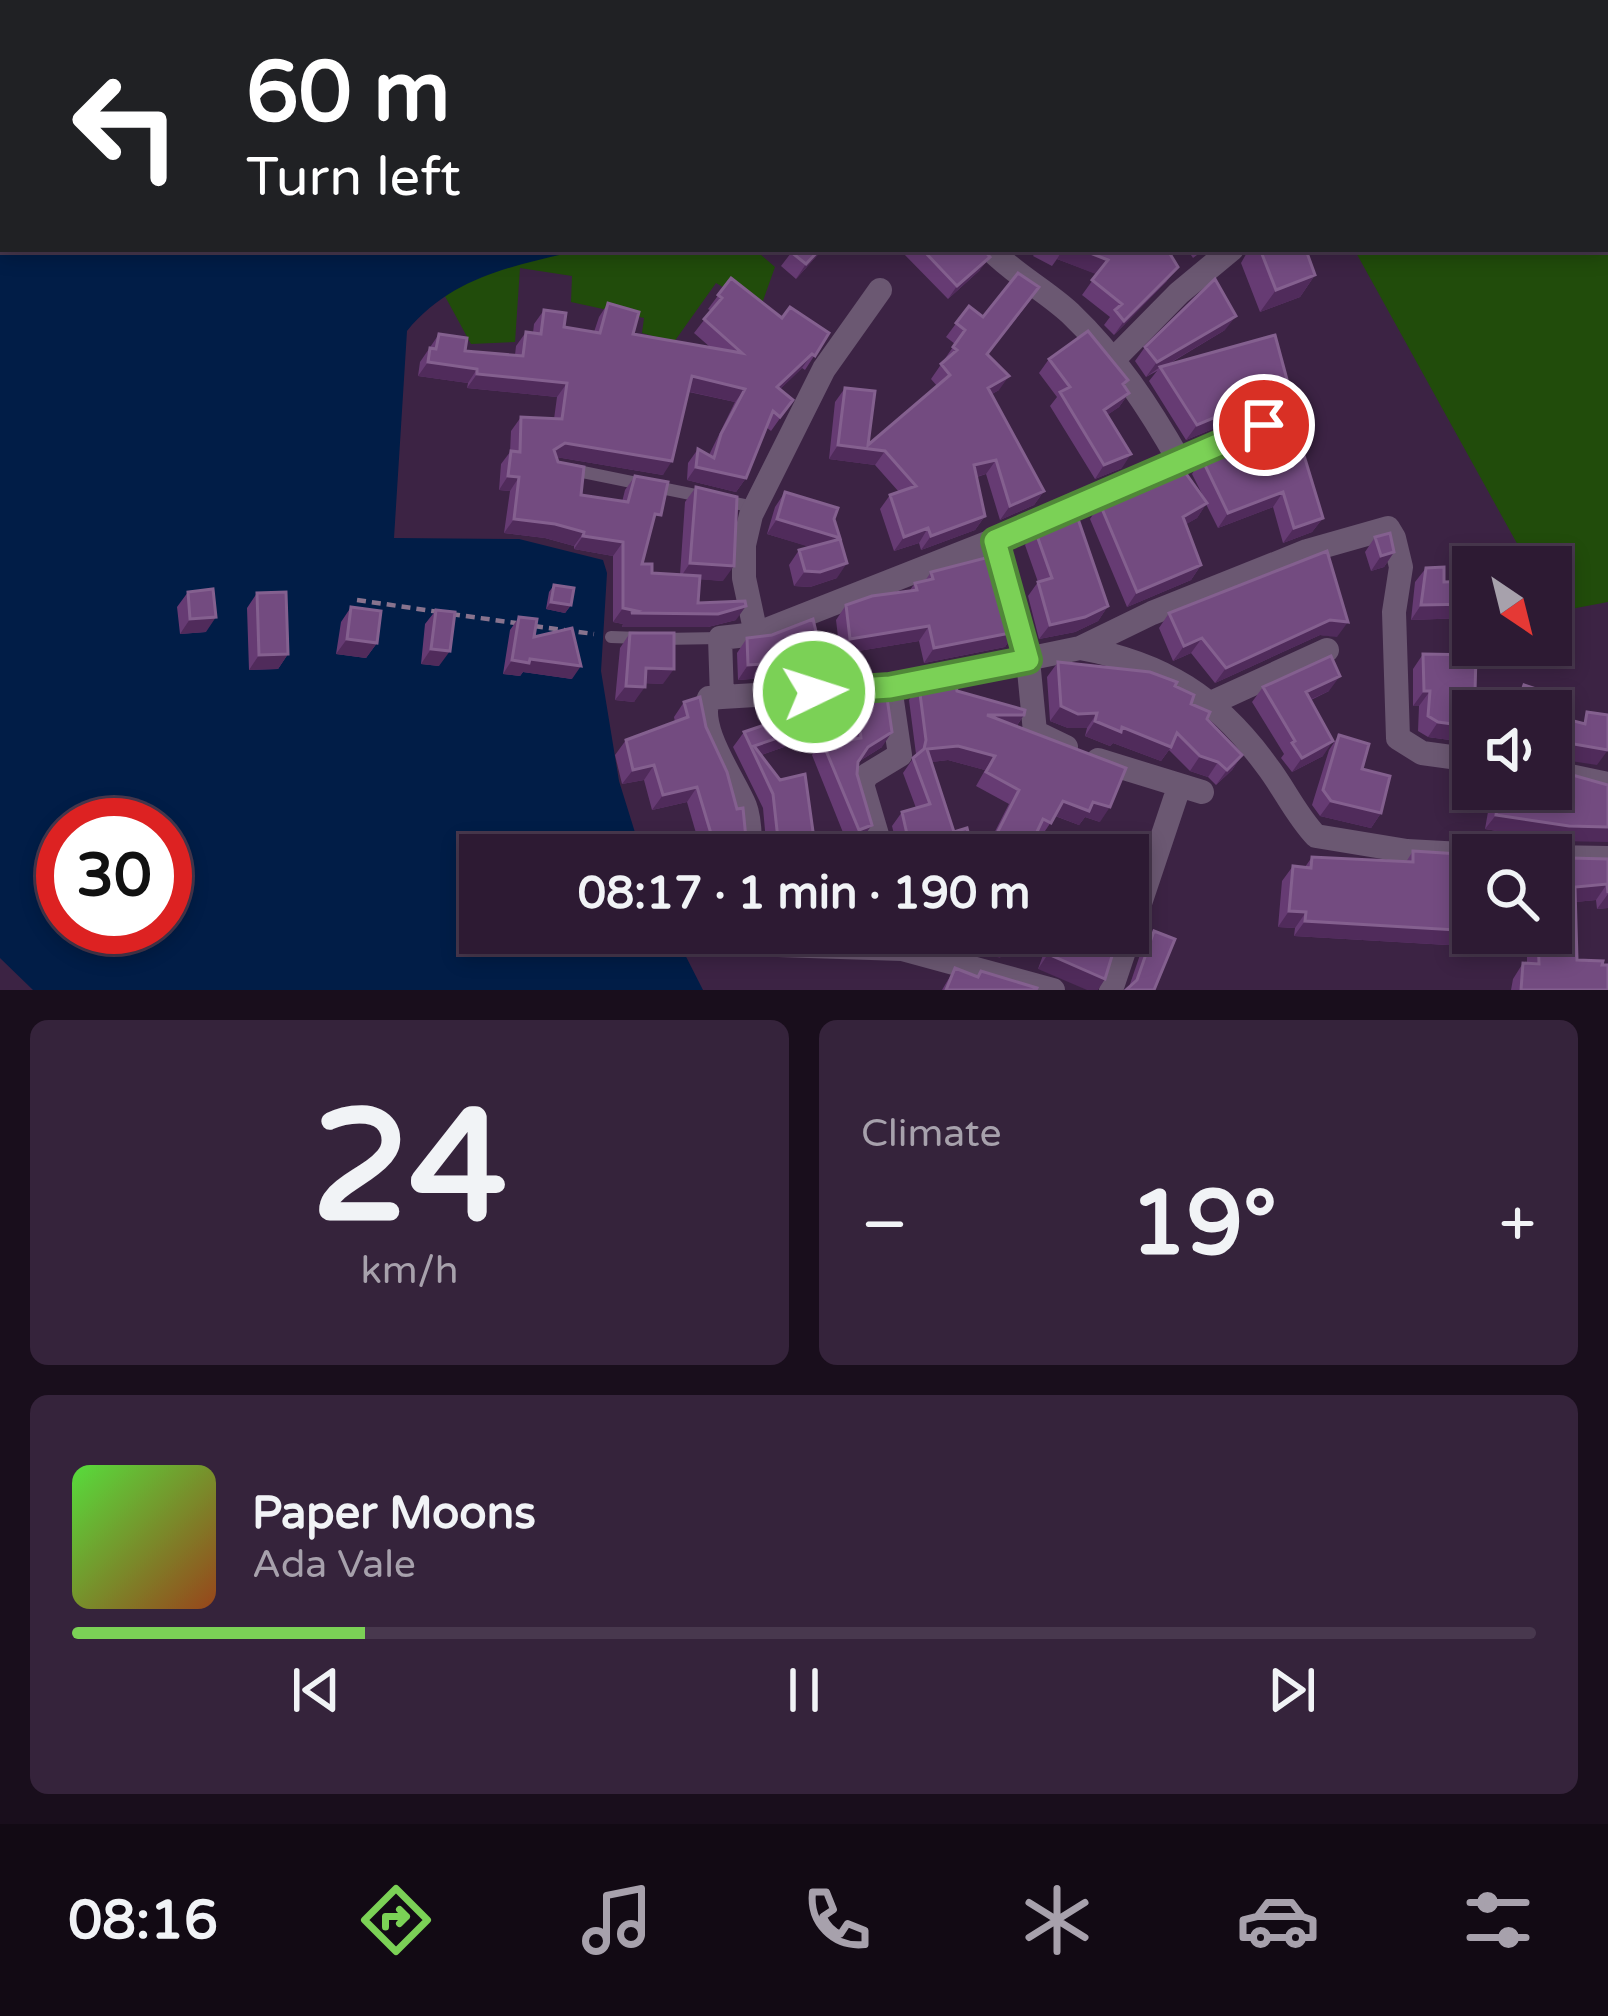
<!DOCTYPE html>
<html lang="en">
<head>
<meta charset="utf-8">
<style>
	:root { --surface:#2d1a33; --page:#35233b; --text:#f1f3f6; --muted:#a7a1ac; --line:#48384e; --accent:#7bd156 }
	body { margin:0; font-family:"Varela Round",sans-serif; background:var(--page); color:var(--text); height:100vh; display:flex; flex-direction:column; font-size:45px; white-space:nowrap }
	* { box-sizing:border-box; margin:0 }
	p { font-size:39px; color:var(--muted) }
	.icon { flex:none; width:66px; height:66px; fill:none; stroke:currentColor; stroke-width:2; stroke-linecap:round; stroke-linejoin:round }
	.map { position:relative; height:990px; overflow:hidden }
	.side { display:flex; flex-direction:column; gap:30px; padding:30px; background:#190e1c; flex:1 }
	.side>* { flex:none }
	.top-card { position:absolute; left:0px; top:0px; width:1608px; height:252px; box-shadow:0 6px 18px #0003,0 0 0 3px var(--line); background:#202124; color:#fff; overflow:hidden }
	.needle { width:78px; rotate:145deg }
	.controls { position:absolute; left:1452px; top:546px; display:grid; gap:24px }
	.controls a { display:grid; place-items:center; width:120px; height:120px; border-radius:0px; background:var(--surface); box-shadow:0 6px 18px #0003,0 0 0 3px var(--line); font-size:60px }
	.speed { position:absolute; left:36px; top:798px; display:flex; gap:24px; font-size:60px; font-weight:700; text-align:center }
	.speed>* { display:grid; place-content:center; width:156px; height:156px; border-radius:50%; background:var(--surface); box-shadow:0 6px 18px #0003,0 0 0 3px var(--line); line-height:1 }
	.speed .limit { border:18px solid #d22; background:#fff; color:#111 }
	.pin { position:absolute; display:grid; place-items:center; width:102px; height:102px; color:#fff; margin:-51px; border:6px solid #fff; border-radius:50%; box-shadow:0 3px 12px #0007 }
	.me { position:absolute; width:132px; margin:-66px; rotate:86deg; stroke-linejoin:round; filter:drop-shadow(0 0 9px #0008) }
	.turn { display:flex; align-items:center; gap:42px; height:252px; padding:0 48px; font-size:54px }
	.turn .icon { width:156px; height:156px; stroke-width:2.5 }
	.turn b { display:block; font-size:84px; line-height:102px }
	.big { font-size:90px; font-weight:800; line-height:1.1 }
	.side .card { flex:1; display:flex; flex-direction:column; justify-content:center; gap:18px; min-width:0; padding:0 42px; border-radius:18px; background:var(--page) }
	.side .dial { align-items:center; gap:0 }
	.dial b { font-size:156px; line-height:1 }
	.song { display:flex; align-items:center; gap:36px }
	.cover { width:144px; height:144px; border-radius:18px; background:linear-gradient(135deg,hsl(110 70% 55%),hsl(20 70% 35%)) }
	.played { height:12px; border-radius:6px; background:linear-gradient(90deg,var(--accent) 20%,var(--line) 20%) }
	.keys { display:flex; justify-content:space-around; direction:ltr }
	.heat { display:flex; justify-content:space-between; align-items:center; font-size:66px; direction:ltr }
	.side .tiles { flex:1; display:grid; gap:30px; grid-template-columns:1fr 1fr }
	.card:last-child { grid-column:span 2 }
	.trip { position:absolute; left:459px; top:834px; width:690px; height:120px; border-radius:0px; background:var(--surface); box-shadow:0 6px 18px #0003,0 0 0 3px var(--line); font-weight:800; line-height:120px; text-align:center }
	.menu { display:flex; height:192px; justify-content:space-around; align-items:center; background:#120a14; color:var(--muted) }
	.menu .icon { width:84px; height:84px }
	.menu .active { color:var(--accent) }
	.menu b { font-size:54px; color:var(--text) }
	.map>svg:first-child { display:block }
	.green { fill:#214c0b }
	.water { fill:#011d47; fill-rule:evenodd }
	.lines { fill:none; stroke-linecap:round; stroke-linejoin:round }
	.path { stroke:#88738e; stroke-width:4.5; stroke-dasharray:9 6; stroke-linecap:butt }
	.lane { stroke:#6b5872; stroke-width:12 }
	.street { stroke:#6b5872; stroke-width:24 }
	.wall { fill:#663b73 }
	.shaded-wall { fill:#502b5b }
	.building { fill:#734b80; stroke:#84608f; stroke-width:3 }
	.route-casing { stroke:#508838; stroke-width:30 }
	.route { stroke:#7bd156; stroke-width:21 }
</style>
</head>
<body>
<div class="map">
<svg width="1608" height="990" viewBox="0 0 1608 990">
	<rect width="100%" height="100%" fill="#3c2344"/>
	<path class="green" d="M0,0h1608v602l-53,10 -4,-7v-38h-21l-176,-318h251v-246z
		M80,249h674l21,18 -15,42 -44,-26 -42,59 -32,-9 2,-15 -73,-16 1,-26 -52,-8 -5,74 -44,2 -49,-90z"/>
	<path class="water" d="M0,0l325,3h-322v246h582c-67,16 -132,26 -178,82l-13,207 125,1 84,21 4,13 -6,98 18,110 23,74h-162v78h194l29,57h-670l-33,-32zM63,825h102v102h-102z"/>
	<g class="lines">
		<path class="path" d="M357,600l82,12
			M451,614l65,9
			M534,626l60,8"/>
		<path class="lane" d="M568,469l186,38
			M611,637l29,1
			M661,639l59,-1"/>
		<path class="street" d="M990,249c24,25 55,41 80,64 46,44 79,94 110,149
			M1114,359l65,-66 53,-44
			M1264,425l-269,115 -239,94 -36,4 2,59 168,-10 190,-39 72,-35 155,-62 81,-23 6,10 7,29 -7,45 4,126 24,15 51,7
			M995,540l33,120 7,72 31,15
			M756,634l-12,-56v-33l7,-30 73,-146 56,-79
			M1080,648c83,15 137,49 187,118 17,22 29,49 49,70l91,15 74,4
			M722,697l-13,1c-14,28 25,81 36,108 6,15 4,33 6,49
			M1211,703l116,-53
			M1098,760l104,32
			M1551,772l57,12
			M883,855l-21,-71 5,-9 33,-20 -10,-68
			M1551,857l57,1
			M778,945l124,4 151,41
			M1111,990l68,-203"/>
	</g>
	<path class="wall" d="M794,249h29l-27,30 -15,-13z
		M904,249h79l-3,21 -32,29 -46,-47z
		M1038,249h129v32l-53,54 -10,-10 6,-8 -28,-22 15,-21 -40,-15 -5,7 -19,-10z
		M1187,249h18l-12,9z
		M1249,249h49l17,26 -15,22 -40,15 -19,-49z
		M731,278l51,40 47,15 -24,37 -3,-2 -22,21 13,11 -22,31 -5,-4 -20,51 -10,14 -49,-12 1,-17 10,-14 11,6 26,-53 -46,-10 -26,83 -107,-18 25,38 41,7 3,-12 10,-14 16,53 -9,35 10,9 28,2 5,-73 11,-15 27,94 -23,-2 -2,24 38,17 -28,7h-86l1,-3 -10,-2v-66l-39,-7v-3l-29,-8 -41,-5 6,-42 -11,-1 2,-26 9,-12 1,-21 10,-14 33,2 3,-22 -90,-9 1,-5 -50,-7 2,-14 19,-28 26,17 50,4 1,-9 10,-14 7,1 1,-9 10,-14 20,17 30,5 5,-15 9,-14 25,31 77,13 -16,-14 17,-22 -3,-2z
		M1029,302l-42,53 12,35 -7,4 52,97 -10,14 -34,15 -14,-46 -9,3 8,39 -10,14 -54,20 -2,-7 -25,8 -14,-42 10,-14 9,-3 -24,-27 -46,-6 6,-57 10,-14 23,57 69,-59 -6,-7 24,-35 -9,-7 23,-31 14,11z
		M1225,330l-58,35 122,22 -11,15 -30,8 -4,6 -58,24 -37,-59 8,-10 -11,6 -11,-16 10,-14z
		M1049,359l79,21 -4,6 5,7 -10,14 -12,8 15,53 -27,11 -45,-73 7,-9 -18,-24z
		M1273,449l50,69 -11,14 -29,11 -10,-36 -55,21 -12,-24 -9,14 -11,6 15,41 -10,15 -64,27 -37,-88 10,-15 104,-6 -12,-24 10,-15z
		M785,492l49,27 3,59 -27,9 -16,-1 -5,-21 10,-15 12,-3 -44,-13 8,-27z
		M1035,530l73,76 -10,15 -23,11 -36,7 -11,-43 10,-14 -13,-37z
		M1375,537l19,15 -10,15 -13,4 -6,-19z
		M1426,568l18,14 29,-1v24l-9,13 -53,2 4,-38z
		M931,572l74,41 10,19 -10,15 -81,16 -5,-22 -79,13 -4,-34 10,-15 64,-15 5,-7 10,-2z
		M554,585l17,20 -6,8 -19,-4 3,-17z
		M188,592l18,40 -26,2 -3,-27z
		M257,593l31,61 -10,15 -29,1 -2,-62z
		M351,607l26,36 -11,15 -30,-4 5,-32z
		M436,610l3,56 -18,-2 4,-40z
		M1169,613l168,24 -17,-2 -105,48 -24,-30 -18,8 -14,-33z
		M519,617l15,20 38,42 -49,-7 -3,4 -17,-2 7,-44z
		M630,633l33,51 -18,-1 -11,19 -19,-2 5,-52z
		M747,638l72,6 -10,15 -10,3 -10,14 -51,4 -1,-27z
		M1423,654l41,53h-3l-1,18 -10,15 -22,-3 -10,-6 1,-25h-6v-37z
		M1058,662l117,24 67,69 -10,15 -16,15 -8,-8 -18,-6 -21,-21 -8,11 -48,-18 -3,3 -25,-10 2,-8h-19l-18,-7 -3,-44z
		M1524,685l18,26h-32l4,-12z
		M919,686l38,5 67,24 -8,12 84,95 -15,-5 -6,8 -24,-9 -14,21 -5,-3 -11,21h-42l26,-51 -33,-18 9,-16 -37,-10 -17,2 23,70 -55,23 -7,-29 10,-14 14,-4 -13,-35 13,-19 -7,-54z
		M1263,687l66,4 -18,9 12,56 -31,16 -11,-14 3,-4 -32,-52z
		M856,698l26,49 -24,15 -1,12 4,66 -13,5 -36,-90 10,-14 27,-1 -3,-28z
		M684,702l22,25 41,122 8,6h-94l5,-7 32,-8 -11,-38 -35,8 -8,-30 -22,4 -7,-29 11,-15 49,-18 -1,-5z
		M744,732h51l-11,15 -23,8 48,100 -42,-2 -4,-45 -30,-61z
		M1339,735l23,34 19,44 -10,15 -51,-12 -8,-11 17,-55z
		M1492,789h59l7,52 -73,-12z
		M1413,851l60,82h78l8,-59 11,-16 38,1v49l-11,1 -1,-9 -21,2 2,58 31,30h-97l2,-11 10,-16 4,1v-25l-59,3 -3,4 -171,-10 1,-8 -17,-1 4,-46 11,-15 12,1 7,-10 94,5z
		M1154,931v59l-25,-3 14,-41z
		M1051,933h68l-81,36z
		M955,968l22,9 4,-6 55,19h-94z"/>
	<path class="shaded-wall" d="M820,249h3l-27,30 10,-15z
		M1063,249h17l28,11 -10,15 -41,-16z
		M990,257l-10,13 -32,29 9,-13z
		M1178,267l-11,14 -53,54 10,-14z
		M1315,275l-15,22 -40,15 16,-22z
		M1236,316l-11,14 -64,38 -1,-1 -14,10 11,-15z
		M812,354l-10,14 -34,33 9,-14z
		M428,362l49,7 -9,14 -50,-7z
		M477,374l90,9 -10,14 -90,-9z
		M692,376l53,13 -10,13 -53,-12z
		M1009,376l-10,14 -21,12 10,-14z
		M1289,387l-11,15 -30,8 -4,6 -58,24 11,-15 55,-28z
		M1129,393l-10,14 -25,17 10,-14z
		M565,443l107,18 -9,14 -107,-18 -2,-7z
		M838,445l47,6 -10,14 -46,-6z
		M1131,454l-9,14 -27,11 9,-14z
		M996,460l-10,14 -22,6 10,-15z
		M696,467l50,11 -10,14 -49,-12z
		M508,476l11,1 -9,14 -11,-1z
		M1044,491l-10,14 -34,15 10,-14z
		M1283,492l-10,15 -55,21 10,-15z
		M1207,503l-10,15 -24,14 10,-15z
		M985,516l-10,14 -54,20 10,-14z
		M1323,518l-11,14 -29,11 11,-15z
		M514,519l41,5 29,8 -10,14 -29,-8 -41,-5z
		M777,519l63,19 -11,15 -62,-19z
		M928,528l-9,15 -25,8 10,-14z
		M583,536l40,6 -10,14 -39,-7z
		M1394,552l-10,15 -13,4 10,-15z
		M690,563l44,3 -11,15 -43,-3z
		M847,563l-10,15 -27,9 -16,-1 11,-15z
		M1201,565l-10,15 -64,27 10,-15z
		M551,602l20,3 -6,8 -19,-4z
		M1473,604l-9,14 -53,2 10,-15z
		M746,606l-10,14 -28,7h-86l1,-3 -10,-2 10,-14z
		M1108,606l-10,15 -23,11 -36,7 11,-14z
		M216,617l-10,15 -26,2 10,-15z
		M1330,620l18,2 -11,15 -17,-2 -105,48 11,-15z
		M929,626l-10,15 -79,13 10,-15z
		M1015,632l-10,15 -81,16 10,-15z
		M1202,638l-11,15 -18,8 11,-15z
		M347,639l30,4 -11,15 -30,-4z
		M819,644l-10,15 -11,3 -9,14 -51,4 10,-15z
		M431,649l19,2 -11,15 -18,-2z
		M288,654l-10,15 -29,1 10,-15z
		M530,659l51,7 -9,13 -49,-7 -3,4 -17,-2 9,-14z
		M646,668l28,1 -11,15 -27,-1z
		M1340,676l-11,15 -33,15 10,-14z
		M626,686l19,1 -11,15 -19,-2z
		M1424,691h6l-11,15h-6z
		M1462,692h13l-11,15h-12z
		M1061,706l36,7 -10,15h-19l-18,-7z
		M987,715h37l-10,14z
		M1095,721l27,6 49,20 -10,14 -48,-18 -3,3 -25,-10z
		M1438,722l22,3 -10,15 -22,-3z
		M795,732l-11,15 -28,10 -2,-11z
		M892,732l-10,15 -24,15 10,-15z
		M1551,740l57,10 -11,15 -46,-7z
		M1333,741l-10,15 -31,16 10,-14z
		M958,746l37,10 -10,14 -37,-10 -31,4 10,-15z
		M1242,755l-10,15 -16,15 11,-15z
		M1200,756l18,6 -10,15 -18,-6z
		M654,765l-10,15 -22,4 11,-14z
		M697,787l-10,15 -35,8 11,-15z
		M1063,801l30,1 17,5 -10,15 -15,-5 -6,8 -26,-10z
		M1331,801l50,12 -10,15 -51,-12z
		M1496,815l112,12v15l-50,-1 -73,-12z
		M872,825l-11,15 -13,5 11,-15z
		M815,846l-6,9h-29z
		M1607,884l-11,16 -32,3 11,-16z
		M1608,894v14l-11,1z
		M1289,911l17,1 -11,16 -17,-1z
		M1305,921l168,9v3h58l-4,6 -59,3 -3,4 -171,-10z
		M979,934l31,10 -10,14 -31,-10z
		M1048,954l57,25 -7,11h-11l-49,-21z"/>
	<path class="building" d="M794,249h26l-14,15 -15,-12z
		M922,249h61l7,8 -33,29z
		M1080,249h87l11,18 -54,54 -9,-11 7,-6 -30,-24 16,-20z
		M1260,249h38l1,4 7,-3 9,25 -39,15z
		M1018,273l21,14 -52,67 22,22 -21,12 56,103 -34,15 -14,-46 -22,5 11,51 -54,20 -3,-8 -24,9 -14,-42 26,-9 -31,-35 -47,-6 7,-57 30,3 -7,54 82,-70 -9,-11 16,-14 -4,-3 12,-17 -9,-7 13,-17 14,11z
		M731,278l51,40 8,-11 39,26 -14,23 -3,-2 -35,33 16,13 -13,17 -7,-6 -27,67 -50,-11 2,-18 16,9 7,-24 24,-45 -53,-13 -20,85 -107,-18 -11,7 4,12 26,5 -3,28 47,7 7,-26 33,6 -7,33 -6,-1 -13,50h10v9l48,3 -2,27 47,-2 1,5 -28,8 -87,-1 6,-2 -14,-3v-66l-40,-6 1,-4 -29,-8 -41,-5 5,-42 -11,-1 3,-25 9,1 1,-35 41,2 5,-36 -90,-9v-5l-49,-7 2,-14 6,1 3,-15 28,4 -2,13 58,5 3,-24 15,2 3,-24 22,3 -2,14 36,6 8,-30 31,9 -6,22 109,19 -38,-34 18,-21 -4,-3z
		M1215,279l21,37 -79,46 -12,-15z
		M1088,331l40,49 -5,4 6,9 -25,17 27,44 -27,11 -44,-73 10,-5 -21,-28z
		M1275,335l14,52 -37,10 2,4 -57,24 -37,-58z
		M1266,432l7,17 26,-10 24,79 -29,10 -11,-36 -55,21 -26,-54z
		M1182,468l25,35 -24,14 18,48 -64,27 -37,-88z
		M696,487l41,10 -3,69 -44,-3z
		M785,492l53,16 -4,11 6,19 -63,-19z
		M1076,513l32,93 -23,11 -35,8 -12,-43 14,-4 -17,-48z
		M1390,533l4,19 -13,4 -6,-19z
		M840,539l7,24 -27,9 -15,-1 -6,-21z
		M1327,551l21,71 -18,-2 -104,48 -24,-30 -18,8 -15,-33z
		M993,556l12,57 7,-1 3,20 -81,16 -5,-22 -79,13 -4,-34 26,-9 45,-6 -2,-7 18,-4 -2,-7z
		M1444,567v15l29,-1v23l-52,1 5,-37z
		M554,585l20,3 -3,17 -20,-3z
		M213,589l3,28 -26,2 -2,-27z
		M286,592l2,62 -29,1 -2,-62z
		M351,607l30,4 -4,32 -30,-4z
		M436,610l19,2 -5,39 -19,-2z
		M519,617l18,2 -3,18 38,-9 9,38 -51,-7 -1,4 -17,-3z
		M813,619l6,25 -23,6 3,12 -51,3 -1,-27 25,-3z
		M630,633h44v36l-28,-1 -1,19 -19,-1z
		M1423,654l53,1 -1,37h-13l-2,33 -22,-3 -10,-6 2,-25h-6z
		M1331,656l9,20 -34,16 27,49 -31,17 -10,-15 3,-2 -32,-54z
		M1058,662l92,10 27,10 -2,4 19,9 -3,9 19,8 -3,7 35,36 -15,15 -9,-8 -18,-6 -23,-23 -6,14 -49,-20 -1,5 -26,-11 2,-8 -19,1 -17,-8z
		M955,679l2,12 68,19 -1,5h-37l139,53 -16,39 -17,-5 -4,9 -26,-10 -12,22 -8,-4 -17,36h-40l33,-65 -33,-18 9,-16 -37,-10 -31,3 27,83 13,-4 7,27h-75l10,-12 -7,-31 28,-8 -17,-46 11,-9 2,-9 -7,-54z
		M1524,685l24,8 -6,18h-27z
		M886,691l6,41 -24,15 -10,15 -1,12 15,51 -13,5 -37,-89 19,-6 1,6 19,-3 -5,-40 15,-6 1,4z
		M700,697l6,30 21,45 10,37 6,-1 4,41 8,6h-88l-1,-7 46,-11 -15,-50 -34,8 -9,-30 -21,5 -7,-30 62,-23 -4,-15z
		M1587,712l21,3v35l-57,-10v-25l34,9z
		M791,716l4,16 -41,14 26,34 25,-6 10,72 -35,9h-21l13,-2 6,-14 -5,-45 -29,-62z
		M1339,735l30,9 -7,25 28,7 -9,37 -50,-12 -8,-11z
		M1551,769l57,16v42l-39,-1 -73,-11 4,-26h51z
		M1091,844l40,10 -2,11 8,2 -5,17 -4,-1v-28h-40z
		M1413,851l61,4 -1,76 -168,-10 1,-9 -17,-1 4,-45 18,2 1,-11 101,5z
		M1570,858l38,1v34l-1,-9 -32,3 2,73 26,1 -1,4h6v25h-87l2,-27 16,1 -1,-31h13v-57l20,-1z
		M1154,931l21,8 -21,51h-28l11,-10z
		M979,933h35l-4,11z
		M1056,933h63l-14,46 -57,-25z
		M955,968l23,9 3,-6 56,17 -1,2h-90z"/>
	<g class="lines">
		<g class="route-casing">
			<path id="route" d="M814,692l76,-5 138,-27 -33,-119 269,-116"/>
		</g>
		<use href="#route" class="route"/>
	</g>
</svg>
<div class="controls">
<a><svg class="needle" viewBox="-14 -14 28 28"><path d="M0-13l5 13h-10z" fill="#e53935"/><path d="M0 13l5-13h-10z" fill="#a7a1ac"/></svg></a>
<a><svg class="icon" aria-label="sound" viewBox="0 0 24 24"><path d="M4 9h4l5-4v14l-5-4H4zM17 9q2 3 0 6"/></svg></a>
<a><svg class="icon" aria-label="search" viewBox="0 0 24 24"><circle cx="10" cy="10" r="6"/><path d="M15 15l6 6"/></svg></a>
</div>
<div class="speed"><div class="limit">30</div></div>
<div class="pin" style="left:1264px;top:425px;background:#d93025"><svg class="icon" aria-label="arrive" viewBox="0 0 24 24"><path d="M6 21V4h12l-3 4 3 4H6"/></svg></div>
<svg class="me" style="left:814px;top:692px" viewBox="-20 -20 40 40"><circle r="17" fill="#7bd156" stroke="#fff" stroke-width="3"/><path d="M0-11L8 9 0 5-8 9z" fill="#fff"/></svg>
<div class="trip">08:17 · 1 min · 190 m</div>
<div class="top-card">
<div class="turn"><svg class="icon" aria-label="left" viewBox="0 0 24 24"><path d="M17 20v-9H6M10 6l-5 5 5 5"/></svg><div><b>60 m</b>Turn left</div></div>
</div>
</div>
<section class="side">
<div class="tiles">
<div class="card dial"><b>24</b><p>km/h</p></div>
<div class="card"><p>Climate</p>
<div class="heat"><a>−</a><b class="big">19°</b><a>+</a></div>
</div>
<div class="card">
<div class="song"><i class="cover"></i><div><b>Paper Moons</b><p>Ada Vale</p></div></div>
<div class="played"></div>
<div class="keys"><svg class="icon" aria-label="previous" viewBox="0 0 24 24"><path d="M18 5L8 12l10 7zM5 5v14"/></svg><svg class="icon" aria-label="pause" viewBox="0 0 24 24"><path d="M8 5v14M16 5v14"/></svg><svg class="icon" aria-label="next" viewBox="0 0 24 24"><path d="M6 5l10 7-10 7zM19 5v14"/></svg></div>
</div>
</div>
</section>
<nav class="menu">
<b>08:16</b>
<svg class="icon active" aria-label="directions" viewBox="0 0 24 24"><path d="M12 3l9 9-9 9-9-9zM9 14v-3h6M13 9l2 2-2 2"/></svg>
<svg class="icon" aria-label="music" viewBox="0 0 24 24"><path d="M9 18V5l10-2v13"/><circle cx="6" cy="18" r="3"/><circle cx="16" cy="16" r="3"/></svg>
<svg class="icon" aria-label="phone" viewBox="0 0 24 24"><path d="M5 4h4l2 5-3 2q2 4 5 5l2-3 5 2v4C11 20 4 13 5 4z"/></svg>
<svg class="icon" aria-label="climate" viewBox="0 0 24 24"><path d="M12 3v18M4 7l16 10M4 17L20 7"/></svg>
<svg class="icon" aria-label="car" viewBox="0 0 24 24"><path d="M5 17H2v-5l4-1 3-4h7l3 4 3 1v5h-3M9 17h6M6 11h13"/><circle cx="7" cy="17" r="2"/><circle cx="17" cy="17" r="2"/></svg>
<svg class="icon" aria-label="filters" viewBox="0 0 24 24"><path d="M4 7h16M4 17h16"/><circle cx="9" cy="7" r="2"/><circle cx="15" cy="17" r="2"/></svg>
</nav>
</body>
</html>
